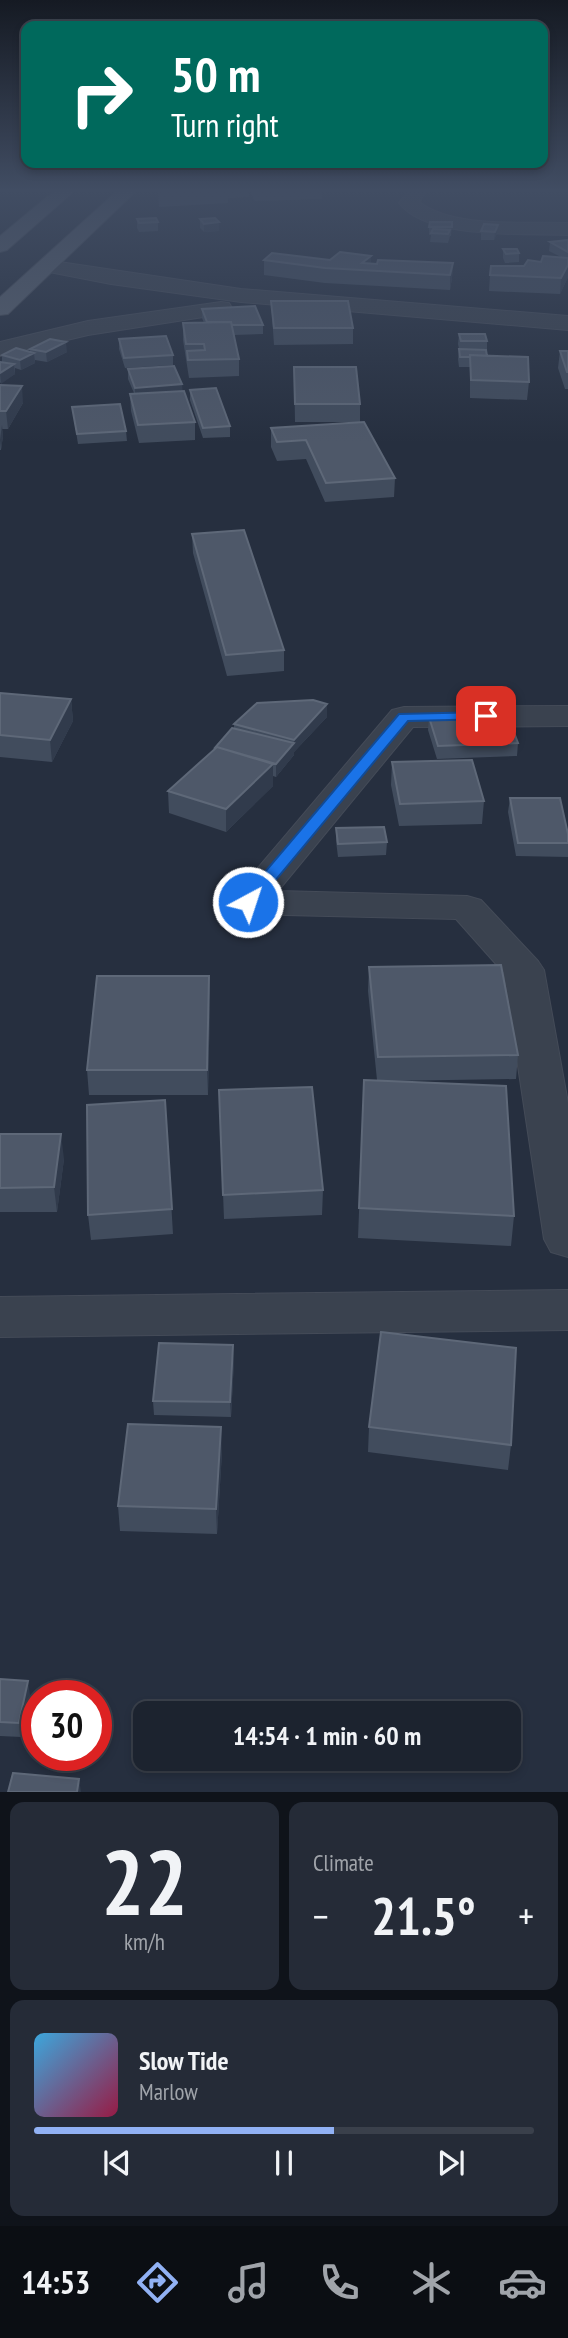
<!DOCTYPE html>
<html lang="en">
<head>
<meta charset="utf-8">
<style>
	:root { --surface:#1c232f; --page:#252b37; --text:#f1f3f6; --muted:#a0a4aa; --line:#3a404b; --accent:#91b1f4 }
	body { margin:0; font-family:"PT Sans Narrow",sans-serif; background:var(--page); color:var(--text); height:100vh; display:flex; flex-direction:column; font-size:26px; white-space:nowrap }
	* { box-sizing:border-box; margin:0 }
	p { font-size:23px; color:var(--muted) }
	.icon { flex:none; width:38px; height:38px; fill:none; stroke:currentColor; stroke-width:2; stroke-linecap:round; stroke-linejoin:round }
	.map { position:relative; height:1792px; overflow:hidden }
	.sheet { display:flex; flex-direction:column; gap:10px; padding:10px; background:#0f131a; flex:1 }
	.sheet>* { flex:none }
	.banner { position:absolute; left:21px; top:21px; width:527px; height:147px; border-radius:14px; box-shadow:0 4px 10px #0003,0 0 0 2px var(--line); background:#00695c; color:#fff; overflow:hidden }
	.speed { position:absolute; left:21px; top:1680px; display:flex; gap:14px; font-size:35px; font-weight:700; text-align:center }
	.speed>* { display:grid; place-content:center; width:91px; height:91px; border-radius:50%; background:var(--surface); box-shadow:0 4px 10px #0003,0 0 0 2px var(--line); line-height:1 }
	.speed .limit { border:10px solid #d22; background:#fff; color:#111 }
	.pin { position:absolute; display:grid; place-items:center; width:60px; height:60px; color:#fff; margin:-30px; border-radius:14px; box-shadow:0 4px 10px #0006 }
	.me { position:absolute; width:77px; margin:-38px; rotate:40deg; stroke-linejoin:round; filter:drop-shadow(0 0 5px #0008) }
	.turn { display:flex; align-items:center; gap:24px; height:147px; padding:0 35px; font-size:32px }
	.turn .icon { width:91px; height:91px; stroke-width:2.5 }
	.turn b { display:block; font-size:49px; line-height:60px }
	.big { font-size:52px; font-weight:800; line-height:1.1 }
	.sheet .tile { flex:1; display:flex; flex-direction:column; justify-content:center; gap:10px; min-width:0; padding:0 24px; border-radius:14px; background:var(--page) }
	.sheet .dial { align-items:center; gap:0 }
	.dial b { font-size:91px; line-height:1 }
	.song { display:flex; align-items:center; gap:21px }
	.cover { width:84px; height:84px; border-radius:10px; background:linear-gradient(135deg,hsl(200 70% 55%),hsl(340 70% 35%)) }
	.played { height:7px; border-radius:4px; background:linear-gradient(90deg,var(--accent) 60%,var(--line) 60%) }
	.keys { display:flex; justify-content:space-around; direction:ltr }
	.heat { display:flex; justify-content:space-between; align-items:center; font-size:38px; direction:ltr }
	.sheet .tiles { flex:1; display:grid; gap:10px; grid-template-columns:1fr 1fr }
	.tile:last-child { grid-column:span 2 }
	.trip { position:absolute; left:133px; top:1701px; width:388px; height:70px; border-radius:14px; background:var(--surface); box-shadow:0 4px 10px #0003,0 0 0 2px var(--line); font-weight:800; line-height:70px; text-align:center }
	.menu { display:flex; height:112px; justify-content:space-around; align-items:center; background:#0b0e13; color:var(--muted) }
	.menu .icon { width:49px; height:49px }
	.menu .active { color:var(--accent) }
	.menu b { font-size:32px; color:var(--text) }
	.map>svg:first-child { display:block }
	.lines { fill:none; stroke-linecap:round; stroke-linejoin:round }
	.minor-casing { stroke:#444b58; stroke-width:2 }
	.major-casing { stroke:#444b58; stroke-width:2 }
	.minor { fill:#3a424f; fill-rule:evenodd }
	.major { fill:#58616f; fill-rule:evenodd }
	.wall { fill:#414c5d }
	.shaded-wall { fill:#313b4c }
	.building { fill:#4e5869; stroke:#5e6878; stroke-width:2 }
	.route { fill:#1a73e8; stroke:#114b97; stroke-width:2 }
</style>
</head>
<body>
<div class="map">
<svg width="568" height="1792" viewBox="0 0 568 1792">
	<rect width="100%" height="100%" fill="#262f3f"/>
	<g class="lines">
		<g class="minor-casing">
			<path id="minor" d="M408,192h18l-7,10c37,27 103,19 149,21v12c-44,-2 -141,5 -169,-32z
				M46,260l195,29 327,27v14l-327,-28 -130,-18 -72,-14 -3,-4 3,-4z
				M221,302l8,1 3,5 -3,5 -141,22 -88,21v-14l88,-21z
				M568,706v20l-155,1 -135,164 189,5 14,4 57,61 6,9 24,133v154l-17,-5 -7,-13 -40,-266 -48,-54 -208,-5 -14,-4 -5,-8 163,-192 12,-3z
				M568,1290v40l-568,7v-40z"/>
		</g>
		<g class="major-casing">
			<path id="major" d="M53,192h20l-66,58 -7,2v-16z
				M116,192h19l-127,122 -8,1v-18z"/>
		</g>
		<use href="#minor" class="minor"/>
		<use href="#major" class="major"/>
	</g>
	<path class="wall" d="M158,192h91v5l-21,1v5l-69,4z
		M252,192h70v7l-67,2 -3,-5z
		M137,219l21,3v9l-19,1 -2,-4z
		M200,219l19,3v9l-15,1 -4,-4z
		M452,222l-1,14h-1l-2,7 -18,-1 1,-7h-2v-8z
		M498,225l-1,8 -3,7h-13v-9z
		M568,240v37l-8,17 -71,-3 1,-16 71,-18 -12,-6 1,-9z
		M503,249l16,4v9l-14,1 -2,-5z
		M264,260h66l41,4 82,-1 -1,15 -2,12 -125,-7 -61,-8z
		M271,301l82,27v16l-79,1z
		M202,309l61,16v9l-29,1 5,24v17l-50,2 -6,-38v-17h21l-2,-5z
		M459,334l28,7v15l42,26 -2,18 -57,-2v-31h-11l-1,-8 1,-10 -1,-5z
		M119,339l54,16v10l-48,3 -6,-19z
		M30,349l37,3 -20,10 -12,-2v3l-14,7 -6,-2v6l-15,9v-21h2v-7l28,-3z
		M560,351h8v38h-3l-7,-21z
		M294,367l66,37v18h-65z
		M128,369l54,22 13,31v18l-56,3 -8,-32 -1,-17 4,-1 -6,-14z
		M0,385l23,18 -15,26h-6l1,7 -2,14h-1z
		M190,390l40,36v11l-27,1 -13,-38z
		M72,407l54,24 1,10 -49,3z
		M364,422l31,56 -1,19 -69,5 -19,-43 -29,2 -6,-14v-19z
		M192,534l92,116v21l-57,5 -34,-123z
		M0,693l71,6 2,22 -21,41 -52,-5z
		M327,717l-33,35v3l-18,22 -3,-1v10l-47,46 -57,-19 -1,-22 46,-41 20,-22v-4z
		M429,717l89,26 -1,13 -80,3 -9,-29z
		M392,762l92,39 -2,23 -83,2 -8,-41z
		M510,798l58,36v23l-52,-1 -8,-44z
		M336,828l51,14 -1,13 -48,2 -2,-16z
		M369,967l149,88 -2,24 -127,2 125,135 -3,30 -153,-8 6,-158h13l-9,-89z
		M209,976l1,24 -2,95h-119l-2,-25z
		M219,1090l104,100 -1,25 -98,4z
		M165,1100l8,134 -82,6 -3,-25z
		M0,1134l64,25 -7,53h-57z
		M234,1360l-3,57 -77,-2 -1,-14z
		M369,1427l142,18 -3,25 -140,-18z
		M222,1452l-5,82 -97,-3 -2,-25z
		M0,1679l30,16 -9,42 -21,-1z"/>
	<path class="shaded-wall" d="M219,222v9l-15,1v-8z
		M498,225l-1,8 -3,7 1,-8z
		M371,256v14l-9,-7z
		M453,263l-1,15 -2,12v-15z
		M568,265v12l-8,17 1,-16z
		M66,342l1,10 -20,10 -1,-10z
		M34,353l1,10 -14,7 -1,-10z
		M14,364l1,10 -14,10 -1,-11z
		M182,384l1,11 -48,3v-10z
		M22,386l1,17 -15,26 -2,-18z
		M2,425l1,11 -2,14 -1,-10z
		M71,699l2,22 -21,41 -2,-22z
		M327,704v13l-33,35v3l-18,22v-13l18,-21v-3z
		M273,764v22l-47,46v-23z
		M209,976l1,24 -2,95 -1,-25z
		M61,1134l3,25 -7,53 -3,-25z
		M233,1345l1,15 -3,57 -1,-15z
		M221,1427l1,25 -5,82 -1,-25z
		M28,1681l2,14 -9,42 -2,-14z
		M79,1779l2,13h-4z"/>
	<path class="building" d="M156,218l2,4 -19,1 -2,-4z
		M215,218l4,4 -15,2 -4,-5z
		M430,222h22v5h-23z
		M484,224l14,1 -3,7 -14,-1z
		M433,229l17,1 -2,4 -17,-1z
		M568,240v12l-18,-10z
		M503,249h14l2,4 -13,1z
		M340,252l31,4 -9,7 15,1 1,-4 75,3 -3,12 -125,-7 -61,-8 8,-7 58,7z
		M543,256l25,2v7l-7,13 -71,-3 1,-9h33l4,-6 13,2z
		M271,301h77l5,27h-79z
		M255,306l8,19h-31l-1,-3h-24l-5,-13z
		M231,322l8,37 -51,1 -1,-9 18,-1 -1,-6h-18l-3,-21z
		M459,334h26l2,7h-26z
		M166,336l7,19 -49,3 -5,-19z
		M50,339l16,3 -20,10 -16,-3z
		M16,348l18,5 -14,7 -18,-5z
		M459,349l27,1 1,6 -17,-1v2h-10z
		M560,351h8v21h-1z
		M470,355l58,2 1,25 -58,-2z
		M0,362l14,2 -14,9z
		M174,366l8,18 -47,4 -7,-19z
		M294,367h62l4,37h-65z
		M0,385l22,1 -16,25h-6z
		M216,388l14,38 -27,2 -13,-38z
		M184,391l11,31 -57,3 -8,-31z
		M120,404l6,27 -49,3 -5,-27z
		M364,422l31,56 -69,5 -20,-43 -29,2 -6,-14z
		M244,530l40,120 -58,5 -34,-121z
		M0,693l71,6 -21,41 -50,-5z
		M313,700l14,4 -33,36 -60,-16 23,-21z
		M507,714l11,29 -80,3 -9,-29z
		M232,728l62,15 -18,21 -59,-17 -3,2z
		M217,747l56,17 -47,45 -58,-18z
		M472,760l12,41 -84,3 -8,-42z
		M510,798h50l8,36v9h-50z
		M384,827l3,15 -49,2 -2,-16z
		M501,965l17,90 -140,2 -9,-90z
		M97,976h112l-2,94h-120z
		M364,1080l142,6 8,130 -155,-8z
		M312,1087l11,103 -100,5 -4,-105z
		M165,1100l7,109 -84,6 -1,-110z
		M0,1134h61l-7,53 -54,1z
		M381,1332l135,16 -5,97 -142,-18z
		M159,1343l74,2 -3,57 -77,-1z
		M128,1424l93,3 -5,82 -98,-3z
		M0,1679l28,2 -9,42 -19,-1z
		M13,1773l66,6 -2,13h-69z"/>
	<linearGradient id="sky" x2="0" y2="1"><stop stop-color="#151a23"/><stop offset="0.43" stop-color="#414d63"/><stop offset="1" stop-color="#414d63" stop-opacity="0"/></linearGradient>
	<rect width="568" height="443" fill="url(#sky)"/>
	<path class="route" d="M486,712l7,4 -2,3 -83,2 -154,185h-12l-2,-4 2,-3 157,-185z"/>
</svg>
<div class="speed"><div class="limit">30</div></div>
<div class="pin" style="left:486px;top:716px;background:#d93025"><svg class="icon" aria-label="arrive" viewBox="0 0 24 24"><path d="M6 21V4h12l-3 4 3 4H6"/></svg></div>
<svg class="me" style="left:248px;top:902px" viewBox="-20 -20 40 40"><circle r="17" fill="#1a73e8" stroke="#fff" stroke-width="3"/><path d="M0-11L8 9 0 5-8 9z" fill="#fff"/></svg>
<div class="trip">14:54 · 1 min · 60 m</div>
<div class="banner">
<div class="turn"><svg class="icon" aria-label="right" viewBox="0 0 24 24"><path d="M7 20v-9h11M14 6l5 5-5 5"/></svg><div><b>50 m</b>Turn right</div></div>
</div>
</div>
<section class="sheet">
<div class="tiles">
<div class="tile dial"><b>22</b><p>km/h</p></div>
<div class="tile"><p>Climate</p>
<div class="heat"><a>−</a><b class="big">21.5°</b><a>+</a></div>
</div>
<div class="tile">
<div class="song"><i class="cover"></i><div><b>Slow Tide</b><p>Marlow</p></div></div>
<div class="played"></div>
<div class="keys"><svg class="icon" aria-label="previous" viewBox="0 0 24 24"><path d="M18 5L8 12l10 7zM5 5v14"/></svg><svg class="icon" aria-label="pause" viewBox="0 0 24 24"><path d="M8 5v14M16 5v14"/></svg><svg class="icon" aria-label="next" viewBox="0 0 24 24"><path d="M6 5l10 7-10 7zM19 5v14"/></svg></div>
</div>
</div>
</section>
<nav class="menu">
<b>14:53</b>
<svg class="icon active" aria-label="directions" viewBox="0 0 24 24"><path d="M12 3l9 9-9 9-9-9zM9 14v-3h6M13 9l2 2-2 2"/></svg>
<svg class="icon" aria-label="music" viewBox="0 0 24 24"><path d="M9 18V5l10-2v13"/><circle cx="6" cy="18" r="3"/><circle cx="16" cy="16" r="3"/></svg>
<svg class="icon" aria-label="phone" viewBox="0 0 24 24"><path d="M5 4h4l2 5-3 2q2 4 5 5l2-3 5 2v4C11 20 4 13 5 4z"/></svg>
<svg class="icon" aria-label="climate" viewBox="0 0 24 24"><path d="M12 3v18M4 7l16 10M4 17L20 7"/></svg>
<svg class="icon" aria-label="car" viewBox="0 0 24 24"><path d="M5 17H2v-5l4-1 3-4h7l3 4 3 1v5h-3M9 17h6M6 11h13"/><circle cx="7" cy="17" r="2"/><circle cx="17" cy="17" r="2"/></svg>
</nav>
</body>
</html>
